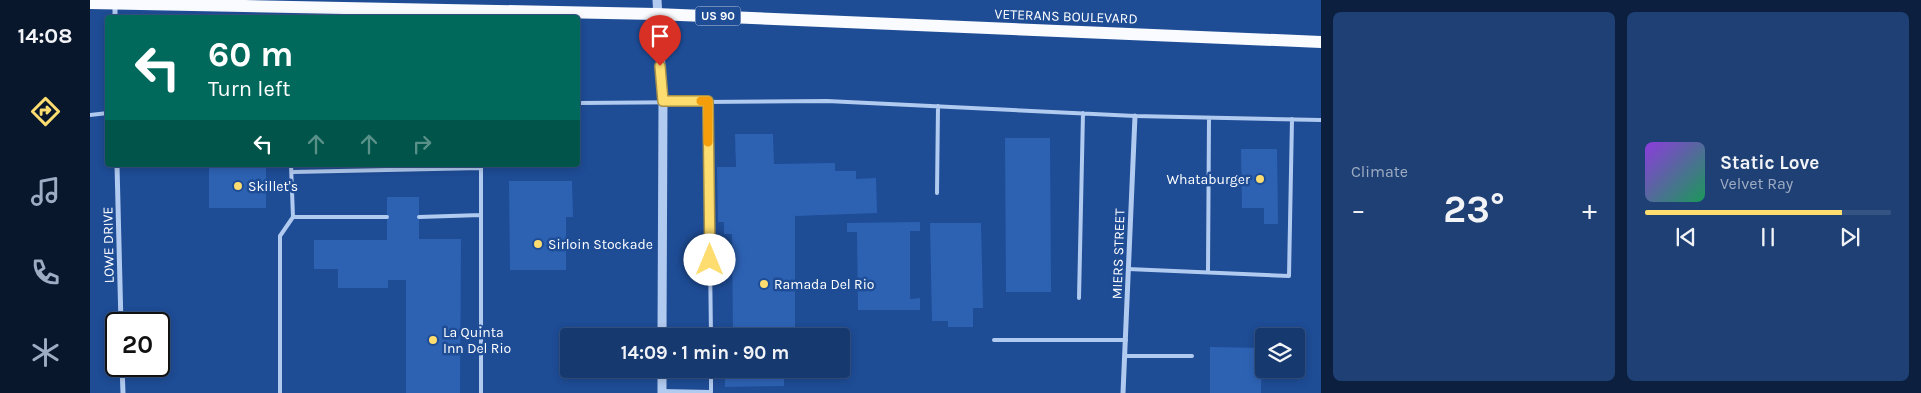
<!DOCTYPE html>
<html lang="en">
<head>
<meta charset="utf-8">
<style>
	:root { --surface:#163970; --page:#1f4075; --text:#f1f3f6; --muted:#9eacc3; --line:#355383; --accent:#fddc70 }
	body { margin:0; font-family:Karla,sans-serif; background:var(--page); color:var(--text); height:100vh; display:flex; flex-direction:column; font-size:19px; white-space:nowrap }
	* { box-sizing:border-box; margin:0 }
	p { font-size:16px; color:var(--muted) }
	.icon { flex:none; width:28px; height:28px; fill:none; stroke:currentColor; stroke-width:2; stroke-linecap:round; stroke-linejoin:round }
	.map { position:relative; flex:1; overflow:hidden }
	.drawer { display:flex; flex-direction:column; gap:12px; padding:12px; background:#0c1f3e; width:600px }
	.drawer>* { flex:none }
	.guide { position:absolute; left:15px; top:15px; width:475px; height:152px; border-radius:5px; box-shadow:0 2px 8px #0003,0 0 0 1px var(--line); background:#00695c; color:#fff; overflow:hidden }
	.fabs { position:absolute; left:1165px; top:328px; display:grid; gap:10px }
	.fabs a { display:grid; place-items:center; width:50px; height:50px; border-radius:5px; background:var(--surface); box-shadow:0 2px 8px #0003,0 0 0 1px var(--line); font-size:25px }
	.speed { position:absolute; left:15px; top:312px; display:flex; gap:10px; font-size:25px; font-weight:700; text-align:center }
	.speed>* { display:grid; place-content:center; width:65px; height:65px; border-radius:50%; background:var(--surface); box-shadow:0 2px 8px #0003,0 0 0 1px var(--line); line-height:1 }
	.speed .limit { border:2px solid #111; border-radius:8px; background:#fff; color:#111 }
	.pin { position:absolute; display:grid; place-items:center; width:42px; height:42px; color:#fff; margin:-51px -21px; border-radius:50% 50% 50% 0; rotate:-45deg; box-shadow:0 0 5px #0007 }
	.pin .icon { rotate:45deg }
	.me { position:absolute; width:55px; margin:-28px; rotate:0deg; stroke-linejoin:round; filter:drop-shadow(0 0 4px #0008) }
	.turn { display:flex; align-items:center; gap:18px; height:105px; padding:0 20px; font-size:22px }
	.turn .icon { width:65px; height:65px; stroke-width:2.5 }
	.turn b { display:block; font-size:35px; line-height:42px }
	.lanes { display:flex; align-items:center; height:48px; padding:0 20px; background:#0003; justify-content:center; gap:25px; direction:ltr }
	.lanes .off { opacity:.35 }
	.big { font-size:38px; font-weight:700; line-height:1.1 }
	.drawer .tile { flex:1; display:flex; flex-direction:column; justify-content:center; gap:8px; min-width:0; padding:0 18px; border-radius:8px; background:var(--page) }
	.song { display:flex; align-items:center; gap:15px }
	.cover { width:60px; height:60px; border-radius:8px; background:linear-gradient(135deg,hsl(270 70% 55%),hsl(150 70% 35%)) }
	.played { height:5px; border-radius:2px; background:linear-gradient(90deg,var(--accent) 80%,var(--line) 80%) }
	.keys { display:flex; justify-content:space-around; direction:ltr }
	.heat { display:flex; justify-content:space-between; align-items:center; font-size:28px; direction:ltr }
	.drawer .tiles { flex:1; display:grid; gap:12px; grid-template-columns:repeat(2,1fr) }
	.trip { position:absolute; left:470px; top:328px; width:290px; height:50px; border-radius:5px; background:var(--surface); box-shadow:0 2px 8px #0003,0 0 0 1px var(--line); font-weight:700; line-height:50px; text-align:center }
	main { display:flex; flex:1; min-height:0 }
	.tab-bar { display:flex; flex-direction:column; width:90px; justify-content:space-around; align-items:center; background:#09172d; color:var(--muted) }
	.tab-bar .icon { width:35px; height:35px }
	.tab-bar .current { color:var(--accent) }
	.tab-bar b { font-size:22px; color:var(--text) }
	.map>svg:first-child { display:block }
	.building { fill:#2d62b3 }
	.lines { fill:none; stroke-linecap:round; stroke-linejoin:round }
	.service { stroke:#b1caef; stroke-width:4 }
	.minor { stroke:#b1caef; stroke-width:5 }
	.tertiary { stroke:#b1caef; stroke-width:9 }
	.primary { stroke:#f9fbff; stroke-width:12 }
	.route-casing { stroke:#a48f49; stroke-width:12 }
	.route { stroke:#fddc70; stroke-width:9 }
	.slow { stroke:#f59e0b; stroke-width:9 }
	.poi-dot { fill:#fddc70; stroke:#1e4c95; stroke-width:2 }
	.labels { text-anchor:middle; stroke-width:5; stroke-linejoin:round; paint-order:stroke }
	.shield { fill:#1e4c95; stroke:#bcc9df; stroke-width:1 }
	.shield-label { font-size:12px; font-weight:bold; fill:#fff }
	.street-label { font-size:14px; fill:#fff; stroke:#1e4c95 }
	.poi-label { font-size:14px; fill:#fff; stroke:#1e4c95; text-anchor:start }
</style>
</head>
<body>
<main>
<nav class="tab-bar">
<b>14:08</b>
<svg class="icon current" aria-label="directions" viewBox="0 0 24 24"><path d="M12 3l9 9-9 9-9-9zM9 14v-3h6M13 9l2 2-2 2"/></svg>
<svg class="icon" aria-label="music" viewBox="0 0 24 24"><path d="M9 18V5l10-2v13"/><circle cx="6" cy="18" r="3"/><circle cx="16" cy="16" r="3"/></svg>
<svg class="icon" aria-label="phone" viewBox="0 0 24 24"><path d="M5 4h4l2 5-3 2q2 4 5 5l2-3 5 2v4C11 20 4 13 5 4z"/></svg>
<svg class="icon" aria-label="climate" viewBox="0 0 24 24"><path d="M12 3v18M4 7l16 10M4 17L20 7"/></svg>
</nav>
<div class="map">
<svg width="1231" height="393" viewBox="0 0 1231 393">
	<rect width="100%" height="100%" fill="#1e4c95"/>
	<path class="building" d="M645,134h38l1,30 61,-1v8h21v8l20,-1 1,35 -82,3v120h-62l-1,-102h-8v-12h-6l-1,-55h19z
		M915,138h45l1,154h-45z
		M1151,149h36l1,75h-14v-16h-22z
		M119,165h57v43h-57z
		M419,181h63l1,36h-7v53h-56z
		M297,197h32v42h42l-1,154h-54v-113h-18v8h-50v-19h-24v-29h73z
		M830,222v9h-10v68l10,-1v12h-62l-1,-78h-10v-9z
		M840,223h51l2,85h-10v19h-25v-6h-16z
		M1120,347l52,1 -1,45h-51z
		M643,369h51v17l-59,1v-10h8z"/>
	<g class="lines">
		<path class="service" d="M618,101l3,235
			M488,103l249,-2 308,15 186,4
			M0,115l18,-2
			M202,172l189,-4
			M847,193l1,-87
			M203,217h94
			M329,217l62,-2
			M1038,269l161,7 3,-157
			M1118,272l1,-154
			M989,298l4,-185
			M904,340h132
			M1035,356h67
			M572,391l49,1v-23
			M190,393v-157l13,-19 -2,-52
			M391,393v-228"/>
		<path class="minor" d="M25,4v14
			M27,165l4,159
			M32,366l1,27
			M1033,393l12,-277"/>
		<path class="tertiary" d="M567,0l6,101 -1,235
			M572,393v-24"/>
		<path class="primary" d="M0,3l566,11 665,28"/>
	</g>
	<g class="lines">
		<g class="route-casing">
			<path id="route" d="M570,66l3,35h45l2,159"/>
		</g>
		<use href="#route" class="route"/>
		<path class="slow" d="M611,101h7v41"/>
	</g>
	<g class="poi-dot">
		<circle cx="1170" cy="179" r="5"/>
		<circle cx="148" cy="186" r="5"/>
		<circle cx="448" cy="244" r="5"/>
		<circle cx="674" cy="284" r="5"/>
		<circle cx="343" cy="340" r="5"/>
	</g>
	<g class="labels">
		<rect class="shield" x="605.5" y="6.5" width="45" height="19" rx="4"/>
		<g class="shield-label">
			<text x="628" y="20">US 90</text>
		</g>
		<g class="street-label">
			<text transform="translate(976 16) rotate(2)" y="5">VETERANS BOULEVARD</text>
			<text transform="translate(18 245) rotate(-91)" y="5">LOWE DRIVE</text>
			<text transform="translate(1028 254) rotate(-88)" y="5">MIERS STREET</text>
		</g>
		<g class="poi-label">
			<text x="1160" y="184" text-anchor="end">Whataburger</text>
			<text x="158" y="191">Skillet's</text>
			<text x="458" y="249">Sirloin Stockade</text>
			<text x="684" y="289">Ramada Del Rio</text>
			<text x="353" y="337">La Quinta<tspan x="353" dy="16">Inn Del Rio</tspan></text>
		</g>
	</g>
</svg>
<div class="fabs">
<a><svg class="icon" aria-label="layers" viewBox="0 0 24 24"><path d="M12 4l9 5-9 5-9-5zM3 14l9 5 9-5"/></svg></a>
</div>
<div class="speed"><div class="limit">20</div></div>
<div class="pin" style="left:570px;top:66px;background:#d93025"><svg class="icon" aria-label="arrive" viewBox="0 0 24 24"><path d="M6 21V4h12l-3 4 3 4H6"/></svg></div>
<svg class="me" style="left:620px;top:260px" viewBox="-20 -20 40 40"><circle r="19" fill="#fff"/><path d="M0-13L10 11 0 6-10 11z" fill="#fddc70"/></svg>
<div class="trip">14:09 · 1 min · 90 m</div>
<div class="guide">
<div class="turn"><svg class="icon" aria-label="left" viewBox="0 0 24 24"><path d="M17 20v-9H6M10 6l-5 5 5 5"/></svg><div><b>60 m</b>Turn left</div></div>
<div class="lanes"><svg class="icon" aria-label="left" viewBox="0 0 24 24"><path d="M17 20v-9H6M10 6l-5 5 5 5"/></svg><svg class="icon off" aria-label="ahead" viewBox="0 0 24 24"><path d="M12 20V5M6 11l6-6 6 6"/></svg><svg class="icon off" aria-label="ahead" viewBox="0 0 24 24"><path d="M12 20V5M6 11l6-6 6 6"/></svg><svg class="icon off" aria-label="right" viewBox="0 0 24 24"><path d="M7 20v-9h11M14 6l5 5-5 5"/></svg></div>
</div>
</div>
<section class="drawer">
<div class="tiles">
<div class="tile"><p>Climate</p>
<div class="heat"><a>−</a><b class="big">23°</b><a>+</a></div>
</div>
<div class="tile">
<div class="song"><i class="cover"></i><div><b>Static Love</b><p>Velvet Ray</p></div></div>
<div class="played"></div>
<div class="keys"><svg class="icon" aria-label="previous" viewBox="0 0 24 24"><path d="M18 5L8 12l10 7zM5 5v14"/></svg><svg class="icon" aria-label="pause" viewBox="0 0 24 24"><path d="M8 5v14M16 5v14"/></svg><svg class="icon" aria-label="next" viewBox="0 0 24 24"><path d="M6 5l10 7-10 7zM19 5v14"/></svg></div>
</div>
</div>
</section>
</main>
</body>
</html>
